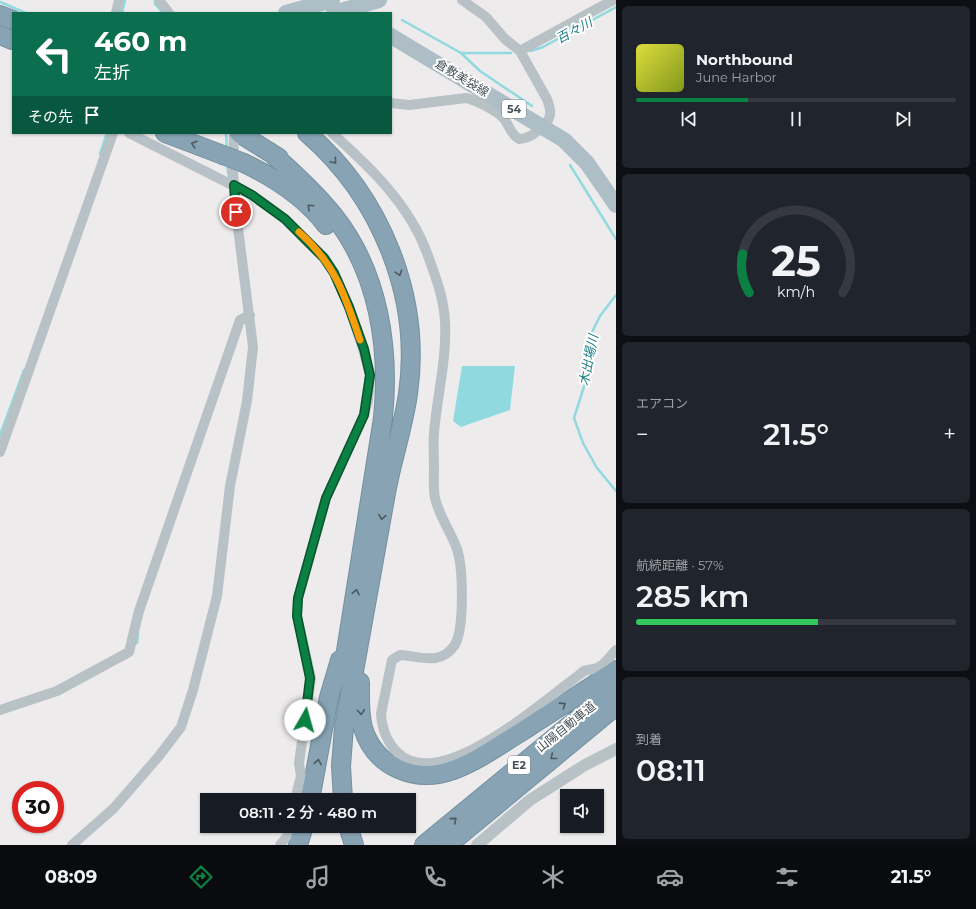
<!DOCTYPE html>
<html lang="ja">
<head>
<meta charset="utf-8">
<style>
	:root { --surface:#171b24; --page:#20242c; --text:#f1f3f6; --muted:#9ea1a6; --line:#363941; --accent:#0b8043 }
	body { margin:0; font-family:Montserrat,"Noto Sans JP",sans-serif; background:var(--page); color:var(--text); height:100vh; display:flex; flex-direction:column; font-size:15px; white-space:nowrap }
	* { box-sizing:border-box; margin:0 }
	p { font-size:13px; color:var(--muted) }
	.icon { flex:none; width:22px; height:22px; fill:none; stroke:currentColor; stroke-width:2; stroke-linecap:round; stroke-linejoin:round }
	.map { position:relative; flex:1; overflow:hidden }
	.details { display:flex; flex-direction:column; gap:6px; padding:6px; background:#0d0f14; width:360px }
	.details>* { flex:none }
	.banner { position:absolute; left:12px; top:12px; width:380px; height:122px; border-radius:0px; box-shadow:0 1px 3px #0004; background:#0b6e4f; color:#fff; overflow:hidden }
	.controls { position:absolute; left:560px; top:789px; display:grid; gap:8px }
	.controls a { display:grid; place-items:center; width:44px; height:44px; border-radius:0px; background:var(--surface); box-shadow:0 1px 3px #0004; font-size:20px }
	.speed { position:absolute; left:12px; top:781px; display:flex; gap:8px; font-size:20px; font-weight:700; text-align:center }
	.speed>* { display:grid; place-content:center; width:52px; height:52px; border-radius:50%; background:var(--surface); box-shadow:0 1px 3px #0004; line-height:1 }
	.speed .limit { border:6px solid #d22; background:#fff; color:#111 }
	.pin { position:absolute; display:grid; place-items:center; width:34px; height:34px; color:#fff; margin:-17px; border:2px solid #fff; border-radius:50%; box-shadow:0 1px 4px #0007 }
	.me { position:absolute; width:44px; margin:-22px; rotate:7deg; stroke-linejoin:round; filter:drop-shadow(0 0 3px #0008) }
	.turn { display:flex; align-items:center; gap:14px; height:84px; padding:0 16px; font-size:18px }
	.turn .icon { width:52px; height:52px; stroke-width:2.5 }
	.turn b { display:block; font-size:28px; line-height:34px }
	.then { display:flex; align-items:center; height:38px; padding:0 16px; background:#0003; gap:8px; font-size:15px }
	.big { font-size:30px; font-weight:600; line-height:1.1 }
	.details .widget { flex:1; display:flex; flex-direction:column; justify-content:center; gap:6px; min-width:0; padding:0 14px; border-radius:6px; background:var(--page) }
	.details .dial { align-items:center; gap:0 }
	.dial svg { height:104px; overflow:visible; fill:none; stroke:var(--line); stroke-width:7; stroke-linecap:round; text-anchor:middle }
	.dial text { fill:var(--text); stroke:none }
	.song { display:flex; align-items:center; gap:12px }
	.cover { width:48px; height:48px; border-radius:6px; background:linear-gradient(135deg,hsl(60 70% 55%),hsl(70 70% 35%)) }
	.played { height:4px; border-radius:2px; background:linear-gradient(90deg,var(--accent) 35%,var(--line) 35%) }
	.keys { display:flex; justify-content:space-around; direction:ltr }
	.heat { display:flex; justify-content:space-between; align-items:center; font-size:22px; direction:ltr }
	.charge { height:6px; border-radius:3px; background:linear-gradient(90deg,#34c759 57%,var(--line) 0) }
	.trip { position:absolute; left:200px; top:793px; width:216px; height:40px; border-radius:0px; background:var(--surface); box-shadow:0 1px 3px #0004; font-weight:600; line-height:40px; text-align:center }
	.tab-bar { display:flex; height:64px; justify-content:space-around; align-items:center; background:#090b0e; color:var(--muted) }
	.tab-bar .icon { width:28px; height:28px }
	.tab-bar .selected { color:var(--accent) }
	.tab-bar b { font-size:18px; color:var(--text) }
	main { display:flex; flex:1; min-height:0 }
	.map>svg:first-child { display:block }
	.water { fill:#90dadf }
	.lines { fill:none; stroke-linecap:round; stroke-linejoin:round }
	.stream { stroke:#90dadf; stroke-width:2.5 }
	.motorway-casing { stroke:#7490a0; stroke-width:20 }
	.minor { stroke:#b8c2c6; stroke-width:10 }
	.tertiary { stroke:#b8c2c6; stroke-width:12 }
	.primary { stroke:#aebec7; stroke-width:16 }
	.motorway { stroke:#88a4b4; stroke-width:18 }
	.motorway-bridge-casing { stroke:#7490a0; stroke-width:20; stroke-linecap:butt }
	.motorway-bridge { stroke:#88a4b4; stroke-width:18 }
	.oneway { stroke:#4d595f }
	.route-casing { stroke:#07532c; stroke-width:10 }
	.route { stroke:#0b8043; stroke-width:7 }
	.slow { stroke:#f59e0b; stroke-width:7 }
	.labels { text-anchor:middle; stroke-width:4; stroke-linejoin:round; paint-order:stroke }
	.shield { fill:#fff; stroke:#7e8589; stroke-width:1 }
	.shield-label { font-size:11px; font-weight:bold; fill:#465156 }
	.street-label { font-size:12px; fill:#465156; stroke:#fff }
	.water-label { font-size:13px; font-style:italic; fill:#1c7e84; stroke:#fff }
</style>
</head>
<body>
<main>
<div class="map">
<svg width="616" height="845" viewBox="0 0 616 845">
	<rect width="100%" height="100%" fill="#eeebec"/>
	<path class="water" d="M462,366h53l-5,44 -49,17 -8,-6z"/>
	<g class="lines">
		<path class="stream" d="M155,0v4l8,9
			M0,2l26,11
			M122,13l3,-13
			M402,20l59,33 19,18 52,35
			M531,51l12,-4 73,-40
			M462,53h49
			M226,133l1,16
			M100,154l7,-21
			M227,164l2,14
			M570,165l46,74
			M616,295l-16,21 -8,16 -3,39 -15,47 9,25 14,25 19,23
			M0,435l24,-65
			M134,644l3,-1 1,-9"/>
		<g class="motorway-casing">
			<path id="motorway" d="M0,15l13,5
				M0,35l12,5
				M165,133l58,22
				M239,133l40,25
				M307,133c74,64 115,164 101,261 -5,34 -16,66 -22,99 -14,78 -28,156 -42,234l-3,39 2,34
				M270,152c23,20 45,40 64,64 45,57 56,132 49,202l-41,258
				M244,163c31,15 61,34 82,62
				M360,682c0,15 -1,31 3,46 12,39 52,56 90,42 25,-9 48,-26 71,-40 31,-20 62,-40 92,-60
				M310,800l19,-103 11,-37
				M348,826l6,19
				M298,845l6,-19
				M424,845l192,-158
				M448,845l168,-139"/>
		</g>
		<path class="minor" d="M159,0l10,13
			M116,13l3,-13
			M520,51l93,-51
			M391,103l18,2 57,-7c10,2 32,13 38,21 6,7 6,15 15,20 11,0 29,-13 31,-24 1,-6 -1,-10 -3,-16l-27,-48 -15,-12 -19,-22 -24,-17
			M129,133l123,62 33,24 39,38 10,16 15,34 14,42 7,26 -2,26 -4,14 -38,83 -28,100 -1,18 14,62 -12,85 2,13 -6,24
			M332,133c38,34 77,71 95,120 8,22 17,45 18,69 2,37 -8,74 -11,111 -1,11 0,23 0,34 0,10 -1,21 1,31 4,18 16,34 22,51 6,18 8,82 -3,97 -14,20 -35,10 -54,9l-8,5 -11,54c1,15 6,28 16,38 41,43 144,-49 178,-74 3,-2 6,-5 9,-7 5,-2 11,-1 15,-4 6,-3 12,-12 17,-17
			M0,452l113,-319
			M0,710l57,-19 72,-39 10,-41 101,-291 10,-5
			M72,845l42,-37 45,-52 22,-29 12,-37 24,-94 13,-110 17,-85 6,-54 -17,-135 -3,-42 1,-37
			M280,845l8,-10 1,-9"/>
		<path class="tertiary" d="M477,845l53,-45 55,-35 31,-16"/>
		<path class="primary" d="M286,13l46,-13
			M334,13l45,-13
			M391,36l173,104 23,23 29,42"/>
		<use href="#motorway" class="motorway"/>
		<g class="motorway-bridge-casing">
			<path id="motorway-bridge" d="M223,155l21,8"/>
		</g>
		<use href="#motorway-bridge" class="motorway-bridge"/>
	</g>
	<defs><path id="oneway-chevron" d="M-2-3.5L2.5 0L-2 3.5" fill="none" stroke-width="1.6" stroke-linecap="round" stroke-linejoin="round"/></defs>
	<g class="oneway">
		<use href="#oneway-chevron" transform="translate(194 144) rotate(-161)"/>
		<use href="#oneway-chevron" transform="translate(334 161) rotate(50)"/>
		<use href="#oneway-chevron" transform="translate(310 207) rotate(-137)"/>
		<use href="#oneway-chevron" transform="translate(399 273) rotate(72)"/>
		<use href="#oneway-chevron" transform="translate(382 517) rotate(100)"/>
		<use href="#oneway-chevron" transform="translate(356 592) rotate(-79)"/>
		<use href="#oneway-chevron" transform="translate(563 705) rotate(-33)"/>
		<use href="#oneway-chevron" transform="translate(361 712) rotate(85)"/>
		<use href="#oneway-chevron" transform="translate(553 757) rotate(141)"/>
		<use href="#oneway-chevron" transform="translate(318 762) rotate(-80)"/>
		<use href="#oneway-chevron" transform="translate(454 820) rotate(-40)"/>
	</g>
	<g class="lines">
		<g class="route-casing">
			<path id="route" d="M236,212l-2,-27 18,10 33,24 39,39 10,15 15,34 15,42 6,26 -6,40 -38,83 -28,100 -1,18 13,62 -5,42"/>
		</g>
		<use href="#route" class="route"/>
		<path class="slow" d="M299,232c36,32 46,63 61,108"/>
	</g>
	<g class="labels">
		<g class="shield">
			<rect x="502" y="100" width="24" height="18" rx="3"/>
			<rect x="508" y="756" width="22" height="18" rx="3"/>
		</g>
		<g class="shield-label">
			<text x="514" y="113">54</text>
			<text x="519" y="769">E2</text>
		</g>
		<g class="street-label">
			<text transform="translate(462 78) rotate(31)" y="4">倉敷美袋線</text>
			<text transform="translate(566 727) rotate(-39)" y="4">山陽自動車道</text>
		</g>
		<g class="water-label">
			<text transform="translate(574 30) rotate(-29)" y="5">百々川</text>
			<text transform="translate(588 360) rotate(-79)" y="5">木出場川</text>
		</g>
	</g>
</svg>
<div class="controls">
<a><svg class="icon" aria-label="sound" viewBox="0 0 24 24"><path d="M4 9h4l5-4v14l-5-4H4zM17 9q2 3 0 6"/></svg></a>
</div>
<div class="speed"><div class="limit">30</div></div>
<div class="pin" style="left:236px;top:212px;background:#d93025"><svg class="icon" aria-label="arrive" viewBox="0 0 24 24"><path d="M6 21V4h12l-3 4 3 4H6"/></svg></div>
<svg class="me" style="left:305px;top:720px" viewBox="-20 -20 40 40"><circle r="19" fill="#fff"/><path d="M0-13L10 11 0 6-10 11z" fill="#0b8043"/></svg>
<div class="trip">08:11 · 2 分 · 480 m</div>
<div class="banner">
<div class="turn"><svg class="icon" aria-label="left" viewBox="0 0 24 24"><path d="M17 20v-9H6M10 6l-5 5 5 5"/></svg><div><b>460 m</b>左折</div></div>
<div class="then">その先<svg class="icon" aria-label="arrive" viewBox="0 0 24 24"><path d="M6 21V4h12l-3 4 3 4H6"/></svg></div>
</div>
</div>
<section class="details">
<div class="widget">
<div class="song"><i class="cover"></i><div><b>Northbound</b><p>June Harbor</p></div></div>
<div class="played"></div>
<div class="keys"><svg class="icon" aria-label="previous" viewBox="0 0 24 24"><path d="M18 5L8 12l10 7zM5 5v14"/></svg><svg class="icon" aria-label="pause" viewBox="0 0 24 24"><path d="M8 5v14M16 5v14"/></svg><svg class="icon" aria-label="next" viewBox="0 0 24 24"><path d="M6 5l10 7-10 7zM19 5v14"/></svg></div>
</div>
<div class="widget dial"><svg viewBox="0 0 100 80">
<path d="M14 69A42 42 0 1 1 86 69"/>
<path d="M14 69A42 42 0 0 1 9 39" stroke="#0b8043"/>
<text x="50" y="56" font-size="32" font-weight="700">25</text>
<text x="50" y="72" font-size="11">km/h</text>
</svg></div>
<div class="widget"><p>エアコン</p>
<div class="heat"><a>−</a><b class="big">21.5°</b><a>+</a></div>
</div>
<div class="widget"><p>航続距離 · 57%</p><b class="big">285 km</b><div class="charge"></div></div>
<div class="widget"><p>到着</p><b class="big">08:11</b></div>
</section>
</main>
<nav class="tab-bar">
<b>08:09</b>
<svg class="icon selected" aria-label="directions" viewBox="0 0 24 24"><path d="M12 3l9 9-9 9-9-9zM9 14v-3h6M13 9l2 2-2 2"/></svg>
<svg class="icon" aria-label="music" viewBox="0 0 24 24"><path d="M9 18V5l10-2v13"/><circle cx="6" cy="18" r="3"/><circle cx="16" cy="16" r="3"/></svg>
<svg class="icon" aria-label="phone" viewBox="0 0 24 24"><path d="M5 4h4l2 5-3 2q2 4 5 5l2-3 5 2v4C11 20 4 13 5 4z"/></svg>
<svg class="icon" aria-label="climate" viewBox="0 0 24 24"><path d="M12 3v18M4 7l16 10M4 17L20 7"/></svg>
<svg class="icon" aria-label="car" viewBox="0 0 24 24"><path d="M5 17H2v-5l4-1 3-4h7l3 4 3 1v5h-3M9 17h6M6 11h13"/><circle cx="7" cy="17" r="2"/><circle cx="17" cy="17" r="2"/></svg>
<svg class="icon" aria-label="filters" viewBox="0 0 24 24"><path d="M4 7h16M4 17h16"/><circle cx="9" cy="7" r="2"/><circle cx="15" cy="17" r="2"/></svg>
<b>21.5°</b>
</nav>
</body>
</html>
